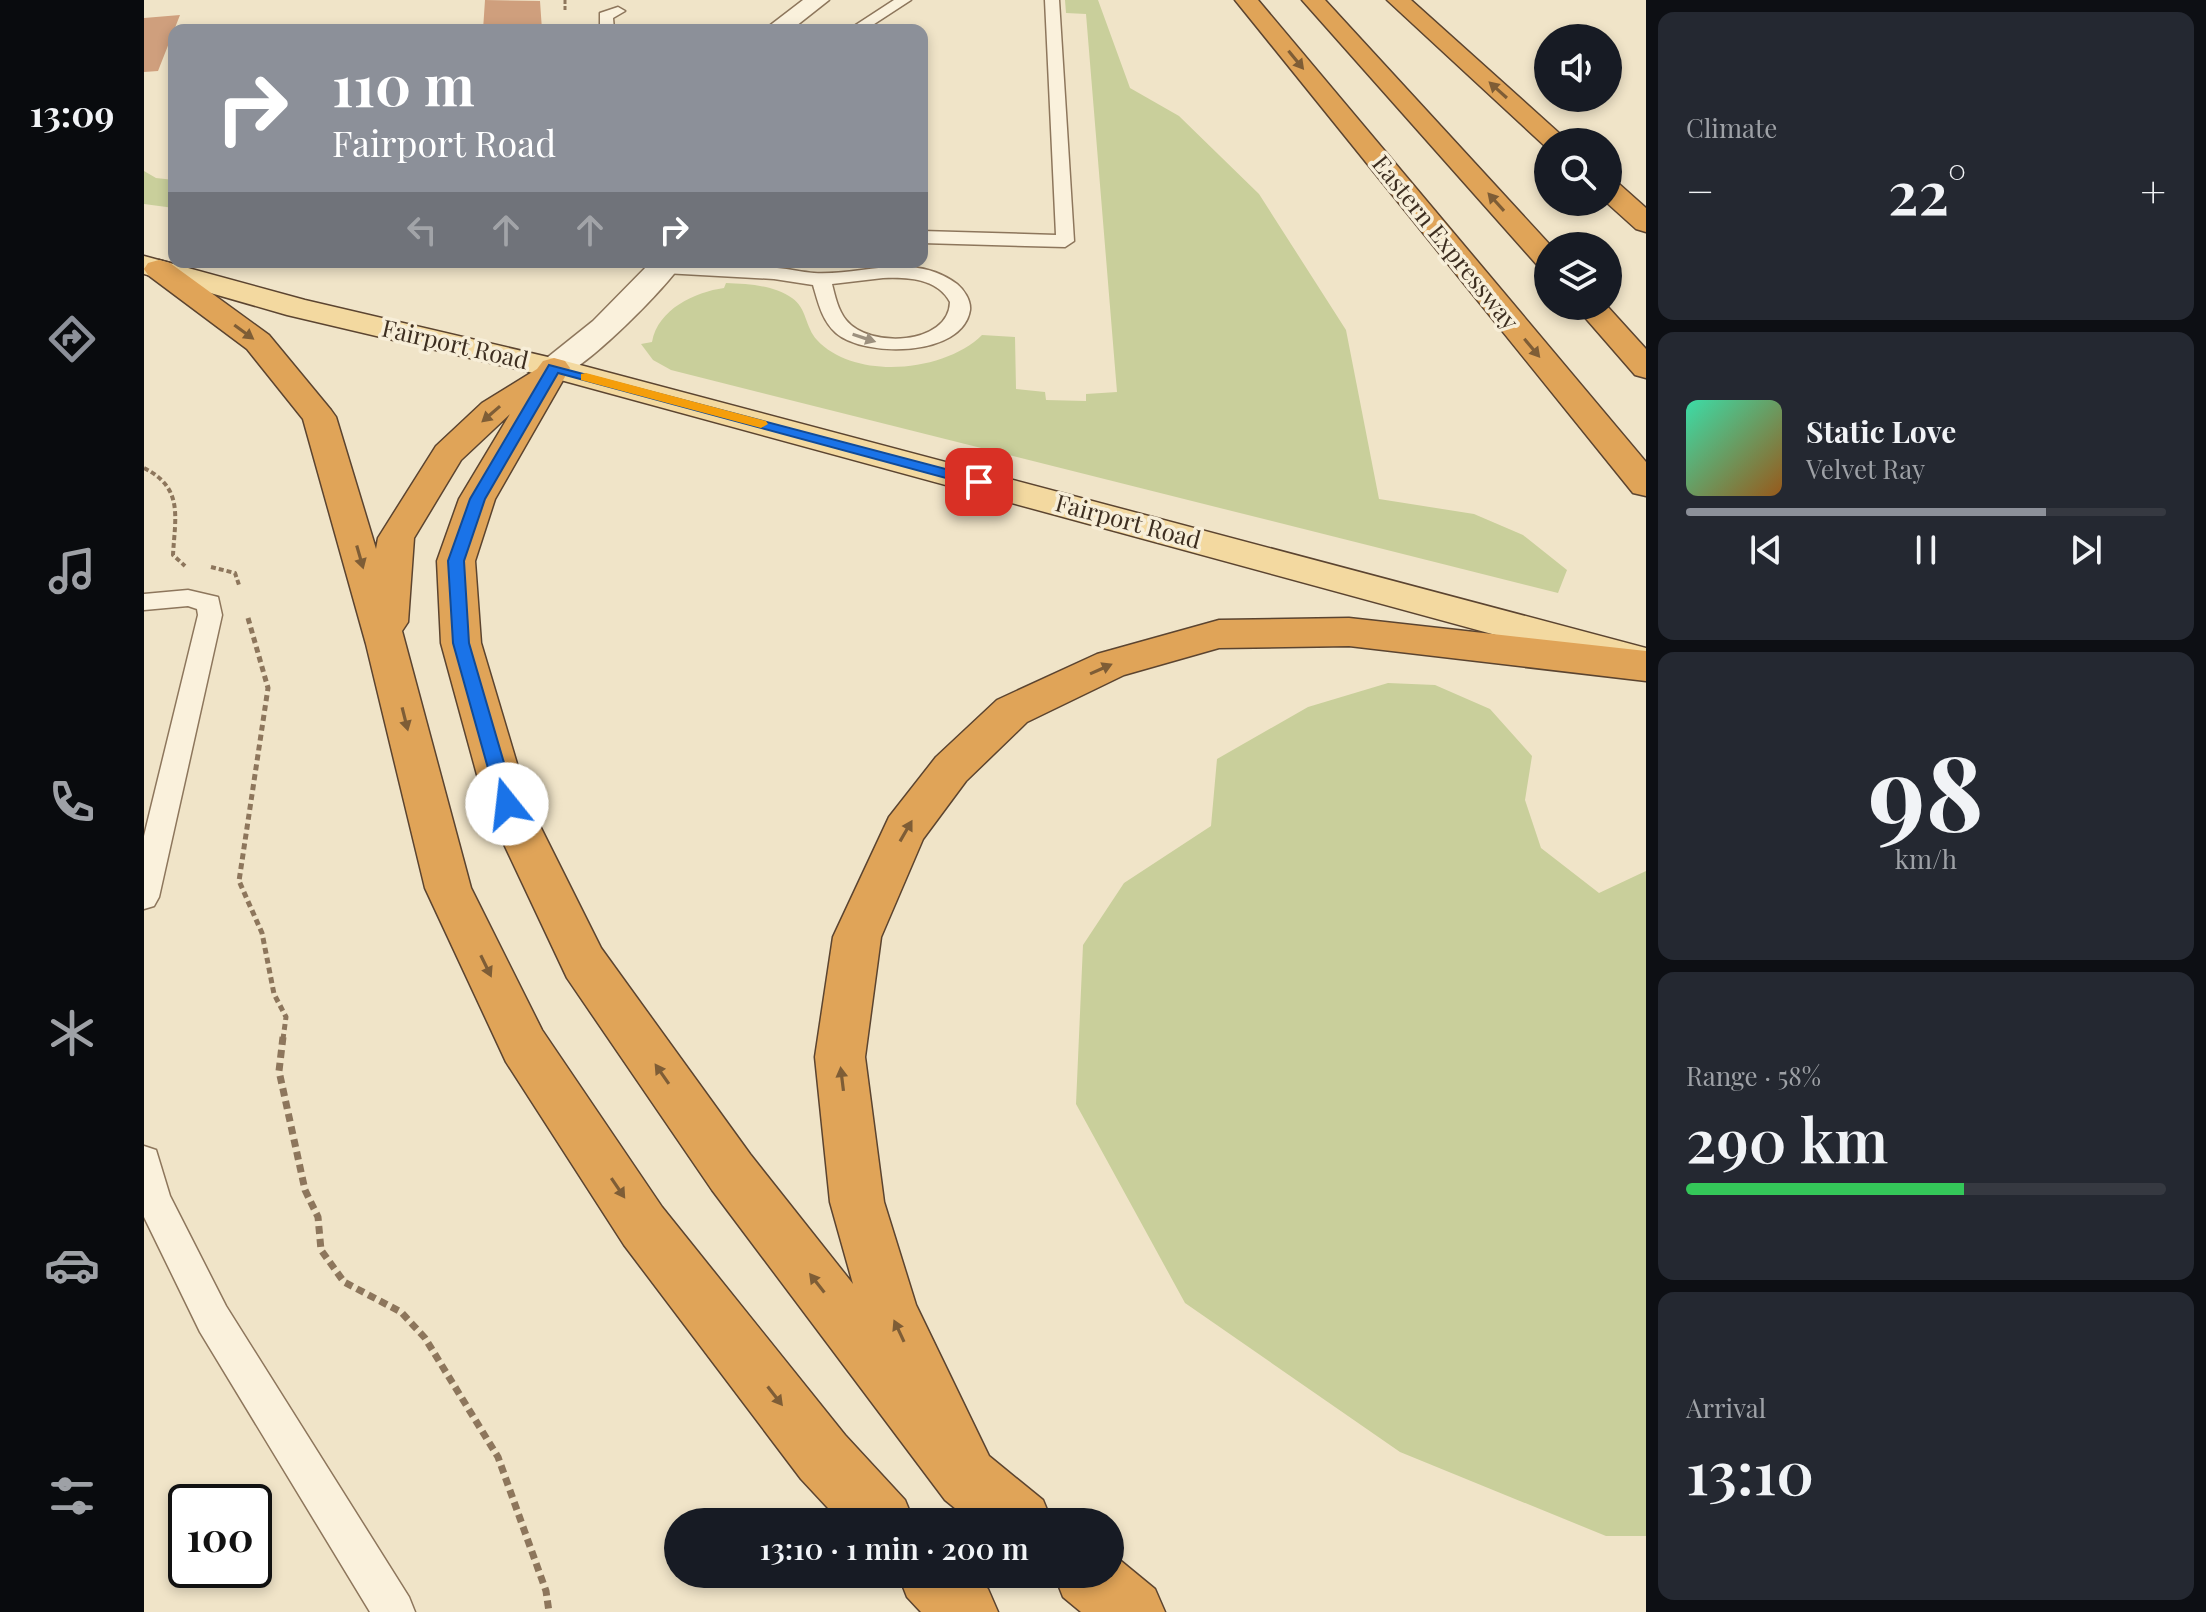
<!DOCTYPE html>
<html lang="en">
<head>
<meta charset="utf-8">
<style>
	:root { --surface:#171b24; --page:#242831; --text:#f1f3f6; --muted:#9ea1a6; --line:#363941; --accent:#8c9099 }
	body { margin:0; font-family:"Playfair Display",serif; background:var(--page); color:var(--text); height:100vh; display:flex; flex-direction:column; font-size:30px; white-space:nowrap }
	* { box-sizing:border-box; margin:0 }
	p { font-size:26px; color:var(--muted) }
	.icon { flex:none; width:44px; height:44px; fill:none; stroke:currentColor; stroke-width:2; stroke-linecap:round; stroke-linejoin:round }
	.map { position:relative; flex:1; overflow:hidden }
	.drawer { display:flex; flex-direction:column; gap:12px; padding:12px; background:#0d0f14; width:560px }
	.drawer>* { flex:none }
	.banner { position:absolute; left:24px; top:24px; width:760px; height:244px; border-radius:16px; box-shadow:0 4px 12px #0003; background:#8c9099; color:#fff; overflow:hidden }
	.controls { position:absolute; left:1390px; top:24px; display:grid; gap:16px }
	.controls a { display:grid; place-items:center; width:88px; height:88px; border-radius:50%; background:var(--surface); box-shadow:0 4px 12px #0003; font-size:40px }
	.speed { position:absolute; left:24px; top:1484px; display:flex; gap:16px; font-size:40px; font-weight:700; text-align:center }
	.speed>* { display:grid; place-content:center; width:104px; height:104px; border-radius:50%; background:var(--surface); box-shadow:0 4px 12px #0003; line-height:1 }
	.speed .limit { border:4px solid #111; border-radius:12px; background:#fff; color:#111 }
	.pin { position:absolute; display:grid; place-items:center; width:68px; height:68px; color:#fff; margin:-34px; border-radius:16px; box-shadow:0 4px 12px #0006 }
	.me { position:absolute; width:88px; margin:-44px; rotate:344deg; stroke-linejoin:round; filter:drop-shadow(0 0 6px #0008) }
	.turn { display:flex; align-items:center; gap:28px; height:168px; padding:0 32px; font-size:36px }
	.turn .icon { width:104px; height:104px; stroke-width:2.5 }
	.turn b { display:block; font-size:56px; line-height:68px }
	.lanes { display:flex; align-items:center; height:76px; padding:0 32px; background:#0003; justify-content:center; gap:40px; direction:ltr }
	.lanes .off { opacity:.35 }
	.big { font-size:60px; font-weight:600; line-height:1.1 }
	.drawer .card { flex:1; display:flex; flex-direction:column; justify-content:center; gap:12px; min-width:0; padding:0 28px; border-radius:16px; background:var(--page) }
	.drawer .dial { align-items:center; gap:0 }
	.dial b { font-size:104px; line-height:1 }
	.song { display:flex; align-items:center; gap:24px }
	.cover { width:96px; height:96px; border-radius:12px; background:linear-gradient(135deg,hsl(160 70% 55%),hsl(30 70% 35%)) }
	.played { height:8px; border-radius:4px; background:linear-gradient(90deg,var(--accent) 75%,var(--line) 75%) }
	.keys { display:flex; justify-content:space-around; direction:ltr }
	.heat { display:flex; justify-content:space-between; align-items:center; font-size:44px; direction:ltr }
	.charge { height:12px; border-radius:6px; background:linear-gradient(90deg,#34c759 58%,var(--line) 0) }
	.trip { position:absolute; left:520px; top:1508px; width:460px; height:80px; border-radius:40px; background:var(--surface); box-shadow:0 4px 12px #0003; font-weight:600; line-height:80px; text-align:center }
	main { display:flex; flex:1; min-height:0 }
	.dock { display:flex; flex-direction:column; width:144px; justify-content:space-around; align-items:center; background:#090b0e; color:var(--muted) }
	.dock .icon { width:56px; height:56px }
	.dock .active { color:var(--accent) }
	.dock b { font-size:36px; color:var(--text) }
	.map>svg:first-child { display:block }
	.green { fill:#c9cf9b }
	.building { fill:#cf9f7d }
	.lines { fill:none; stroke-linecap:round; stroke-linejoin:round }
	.service-casing { stroke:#8d765c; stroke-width:3 }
	.minor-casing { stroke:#8d765c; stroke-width:3 }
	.primary-casing { stroke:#5b4430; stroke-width:3 }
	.motorway-casing { stroke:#5b4430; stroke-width:3 }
	.path-far3 { stroke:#8d765c; stroke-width:3; stroke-dasharray:4 2; stroke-linecap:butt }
	.path-far2 { stroke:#8d765c; stroke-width:4; stroke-dasharray:5 3; stroke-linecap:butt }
	.path-far1 { stroke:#8d765c; stroke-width:5; stroke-dasharray:6 4; stroke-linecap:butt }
	.path { stroke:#8d765c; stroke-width:7; stroke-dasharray:8 5; stroke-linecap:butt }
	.service { fill:#faf1dc; fill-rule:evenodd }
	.minor { fill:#faf1dc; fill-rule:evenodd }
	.primary { fill:#f3d9a0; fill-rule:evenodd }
	.motorway { fill:#e0a458; fill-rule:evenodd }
	.oneway { fill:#7e5d36 }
	.oneway2 { fill:#9c907e }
	.route { fill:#1a73e8; stroke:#114b97; stroke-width:2 }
	.slow { fill:#f59e0b }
	.labels { text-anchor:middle; stroke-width:7; stroke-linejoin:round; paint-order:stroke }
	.far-street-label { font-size:24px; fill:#3d2e20; stroke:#f7eed8 }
</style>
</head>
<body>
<main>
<nav class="dock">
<b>13:09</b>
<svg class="icon active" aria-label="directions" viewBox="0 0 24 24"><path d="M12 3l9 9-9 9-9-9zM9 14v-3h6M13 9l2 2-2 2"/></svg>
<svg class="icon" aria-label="music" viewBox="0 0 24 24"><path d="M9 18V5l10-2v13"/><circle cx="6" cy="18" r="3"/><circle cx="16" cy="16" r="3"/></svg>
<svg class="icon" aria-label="phone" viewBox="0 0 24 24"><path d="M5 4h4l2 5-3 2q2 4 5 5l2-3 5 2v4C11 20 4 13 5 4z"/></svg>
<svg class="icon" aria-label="climate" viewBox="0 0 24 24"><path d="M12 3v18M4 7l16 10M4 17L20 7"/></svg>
<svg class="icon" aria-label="car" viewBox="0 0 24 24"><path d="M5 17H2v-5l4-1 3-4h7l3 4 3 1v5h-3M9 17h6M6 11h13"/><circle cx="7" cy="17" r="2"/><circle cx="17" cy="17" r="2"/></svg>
<svg class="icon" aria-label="filters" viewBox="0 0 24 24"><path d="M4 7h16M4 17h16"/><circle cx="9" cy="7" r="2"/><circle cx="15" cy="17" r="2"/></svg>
</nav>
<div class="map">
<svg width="1502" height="1612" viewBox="0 0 1502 1612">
	<rect width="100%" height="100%" fill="#f0e4c8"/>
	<path class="green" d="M921,0h33l32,88 49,28 80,78 87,136 33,169 95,15 49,21 44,35 -9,23 -887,-223 -18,-10 -12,-16 11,-2c6,-33 43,-50 72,-54l2,-5c23,1 47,2 66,15 15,10 13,29 25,42 38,41 128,32 165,-5l33,2 1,52 29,3 1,8 40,1v-7l31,-2 -31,-378 -20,-1z
		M0,171l12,7 18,2v28l-30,-4z
		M1244,683l47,2 55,24 42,47 -7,44 16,48 58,45 47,-22v665h-40l-206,-84 -215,-149 -109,-199 7,-159 41,-62 87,-57 6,-67 91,-52z"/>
	<path class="building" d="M341,0l55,1 2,29h-59z
		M36,15l-22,56 -14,1v-54z"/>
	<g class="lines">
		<g class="service-casing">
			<path id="service" d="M750,0h17l-46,30h-17z
				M901,0h14l15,241 -9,6 -143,-4v-12l134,4z
				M474,7l7,4 -12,7 1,12h-14v-17z
				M517,262c39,0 78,2 116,6 13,1 24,4 37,5 48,3 99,-22 143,11 7,6 14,16 13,26 -7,47 -105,48 -134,23 -14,-12 -18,-31 -23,-48l-39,-6 -110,-6 -9,-6zM739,278c24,-1 54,0 67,24 -1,43 -81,47 -104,18 -8,-10 -11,-24 -14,-36z
				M44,590l30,7 4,18 -63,282 -5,9 -10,3v-73l54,-221 -1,-6 -9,-3 -44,4v-16z
				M0,1146l12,4 14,46 56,110 183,291 6,15h-45l-170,-280 -56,-115z"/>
		</g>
		<g class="minor-casing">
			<path id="minor" d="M659,0h26l-38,30h-27z
				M507,262h32c-20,29 -86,95 -117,112 -8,5 -15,3 -23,1l-5,-7 5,-7 50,-40z"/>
		</g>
		<g class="primary-casing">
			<path id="primary" d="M0,256l161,44 260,61 1081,287v28l-1100,-300 -259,-61 -143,-41z"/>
		</g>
		<g class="motorway-casing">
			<path id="motorway" d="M1091,0h23l388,462v34l-13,-3z
				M1158,0h23l226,246h-3v23l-10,-3z
				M1243,0h24l158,142h-21l-1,6z
				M1464,181l10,2 28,25v24l-10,-3 -30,-27z
				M15,260l11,3 99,72 62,75 5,7 40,132 2,-11 58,-92 46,-43 55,-34 6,-8 11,-3 11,3 5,7 -75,131 -20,62 6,82 48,161 72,144 149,206 103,130 -23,-82 -15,-145 18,-120 56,-120 47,-60 61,-57 100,-46 122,-34 130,-2 297,33v30l-297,-35 -130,2 -95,27 -97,47 -61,59 -43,58 -42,98 -16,120 19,145 32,103 73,151 54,44 9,22h-80l-27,-22 -233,-310 -145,-212 -82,-174 -44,-161 -4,-82 22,-62 51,-85 -49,46 -47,78 -6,84 -6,9 69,257 71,142 120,177 183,228 60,65 9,22h-73l-40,-43 -177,-234 -118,-183 -81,-174 -59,-244 -63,-225 -56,-70 -99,-74 -4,-6 4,-6z
				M1431,306h32l39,43v29l-11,-3z
				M966,1552l45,37 10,23h-84l-18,-15 -9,-23h56z
				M754,1574h76l14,15 10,23h-77l-14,-15z"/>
		</g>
		<path class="path-far3" d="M421,0v10"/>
		<path class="path-far2" d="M0,468c40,20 31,49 29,87l12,11
			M67,567l24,6 4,12"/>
		<path class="path-far1" d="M104,618l20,70 -29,193 23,52 12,61 12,23 -3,22"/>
		<path class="path" d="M139,1037l-4,34 26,119 13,27 3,33 23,32 57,30 24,26 73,119 48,134 3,21"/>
		<use href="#service" class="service"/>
		<use href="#minor" class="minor"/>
		<use href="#primary" class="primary"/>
		<use href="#motorway" class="motorway"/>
	</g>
	<defs><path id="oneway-solid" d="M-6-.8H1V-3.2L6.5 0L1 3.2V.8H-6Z" transform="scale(2)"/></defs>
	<g class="oneway">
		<use href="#oneway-solid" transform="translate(1152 60) rotate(51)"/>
		<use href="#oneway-solid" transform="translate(1354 90) rotate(-138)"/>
		<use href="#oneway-solid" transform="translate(1352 202) rotate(-132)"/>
		<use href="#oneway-solid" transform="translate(100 332) rotate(36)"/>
		<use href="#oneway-solid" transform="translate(1388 348) rotate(50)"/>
		<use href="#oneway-solid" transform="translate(347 414) rotate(139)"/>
		<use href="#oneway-solid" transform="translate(216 557) rotate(74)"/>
		<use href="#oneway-solid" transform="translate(957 669) rotate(-24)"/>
		<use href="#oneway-solid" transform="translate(261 719) rotate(76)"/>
		<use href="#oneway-solid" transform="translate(762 831) rotate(-60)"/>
		<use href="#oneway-solid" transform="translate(342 966) rotate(64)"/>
		<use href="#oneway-solid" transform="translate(518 1074) rotate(-125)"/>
		<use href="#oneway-solid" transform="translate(698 1079) rotate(-97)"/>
		<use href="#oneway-solid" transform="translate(474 1188) rotate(56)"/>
		<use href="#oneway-solid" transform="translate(673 1283) rotate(-128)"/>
		<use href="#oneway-solid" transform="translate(755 1331) rotate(-115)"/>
		<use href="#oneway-solid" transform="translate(631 1396) rotate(52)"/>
	</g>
	<use class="oneway2" href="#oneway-solid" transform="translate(720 338) rotate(18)"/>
	<path class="route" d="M405,365l435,114 2,3 -7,5 -421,-114 -73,126 -21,62 5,82 47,161 -9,7 -9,-7 -45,-161 -5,-82 22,-62z"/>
	<path class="slow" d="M442,373l180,48 2,3 -7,4 -180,-48v-6z"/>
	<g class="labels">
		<g class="far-street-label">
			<text transform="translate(1301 243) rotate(51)" y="8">Eastern Expressway</text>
			<text transform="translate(311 345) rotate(13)" y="8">Fairport Road</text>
			<text transform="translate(984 522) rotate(15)" y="8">Fairport Road</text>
		</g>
	</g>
</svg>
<div class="controls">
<a><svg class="icon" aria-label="sound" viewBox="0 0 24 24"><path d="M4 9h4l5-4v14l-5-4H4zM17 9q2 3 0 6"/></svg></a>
<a><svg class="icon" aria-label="search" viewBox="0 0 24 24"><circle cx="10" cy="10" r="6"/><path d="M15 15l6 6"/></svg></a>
<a><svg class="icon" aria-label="layers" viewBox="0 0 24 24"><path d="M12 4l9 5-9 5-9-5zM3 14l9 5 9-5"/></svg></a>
</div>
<div class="speed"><div class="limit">100</div></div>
<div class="pin" style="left:835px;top:482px;background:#d93025"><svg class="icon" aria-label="arrive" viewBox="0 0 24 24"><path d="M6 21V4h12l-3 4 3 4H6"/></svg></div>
<svg class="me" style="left:363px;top:804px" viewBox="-20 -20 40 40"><circle r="19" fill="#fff"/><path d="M0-13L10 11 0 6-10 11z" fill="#1a73e8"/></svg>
<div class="trip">13:10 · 1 min · 200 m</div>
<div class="banner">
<div class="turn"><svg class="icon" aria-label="right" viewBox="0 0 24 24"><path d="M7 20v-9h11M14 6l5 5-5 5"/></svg><div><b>110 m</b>Fairport Road</div></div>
<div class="lanes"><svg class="icon off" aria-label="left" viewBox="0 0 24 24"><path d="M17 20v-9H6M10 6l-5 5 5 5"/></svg><svg class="icon off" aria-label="ahead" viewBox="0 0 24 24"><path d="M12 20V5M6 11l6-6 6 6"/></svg><svg class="icon off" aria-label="ahead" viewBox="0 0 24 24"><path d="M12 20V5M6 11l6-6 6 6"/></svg><svg class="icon" aria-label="right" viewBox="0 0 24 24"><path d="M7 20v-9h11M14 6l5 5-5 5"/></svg></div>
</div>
</div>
<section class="drawer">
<div class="card"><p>Climate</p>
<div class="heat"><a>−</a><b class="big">22°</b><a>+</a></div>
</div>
<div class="card">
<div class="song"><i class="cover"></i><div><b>Static Love</b><p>Velvet Ray</p></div></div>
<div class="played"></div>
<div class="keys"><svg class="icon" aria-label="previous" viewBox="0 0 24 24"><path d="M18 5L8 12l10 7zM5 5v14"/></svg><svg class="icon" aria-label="pause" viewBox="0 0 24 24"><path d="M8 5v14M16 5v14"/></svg><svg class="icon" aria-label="next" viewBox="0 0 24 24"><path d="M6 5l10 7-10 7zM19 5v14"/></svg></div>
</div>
<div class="card dial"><b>98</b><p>km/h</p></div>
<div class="card"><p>Range · 58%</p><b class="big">290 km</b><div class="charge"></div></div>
<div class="card"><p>Arrival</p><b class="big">13:10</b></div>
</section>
</main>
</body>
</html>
